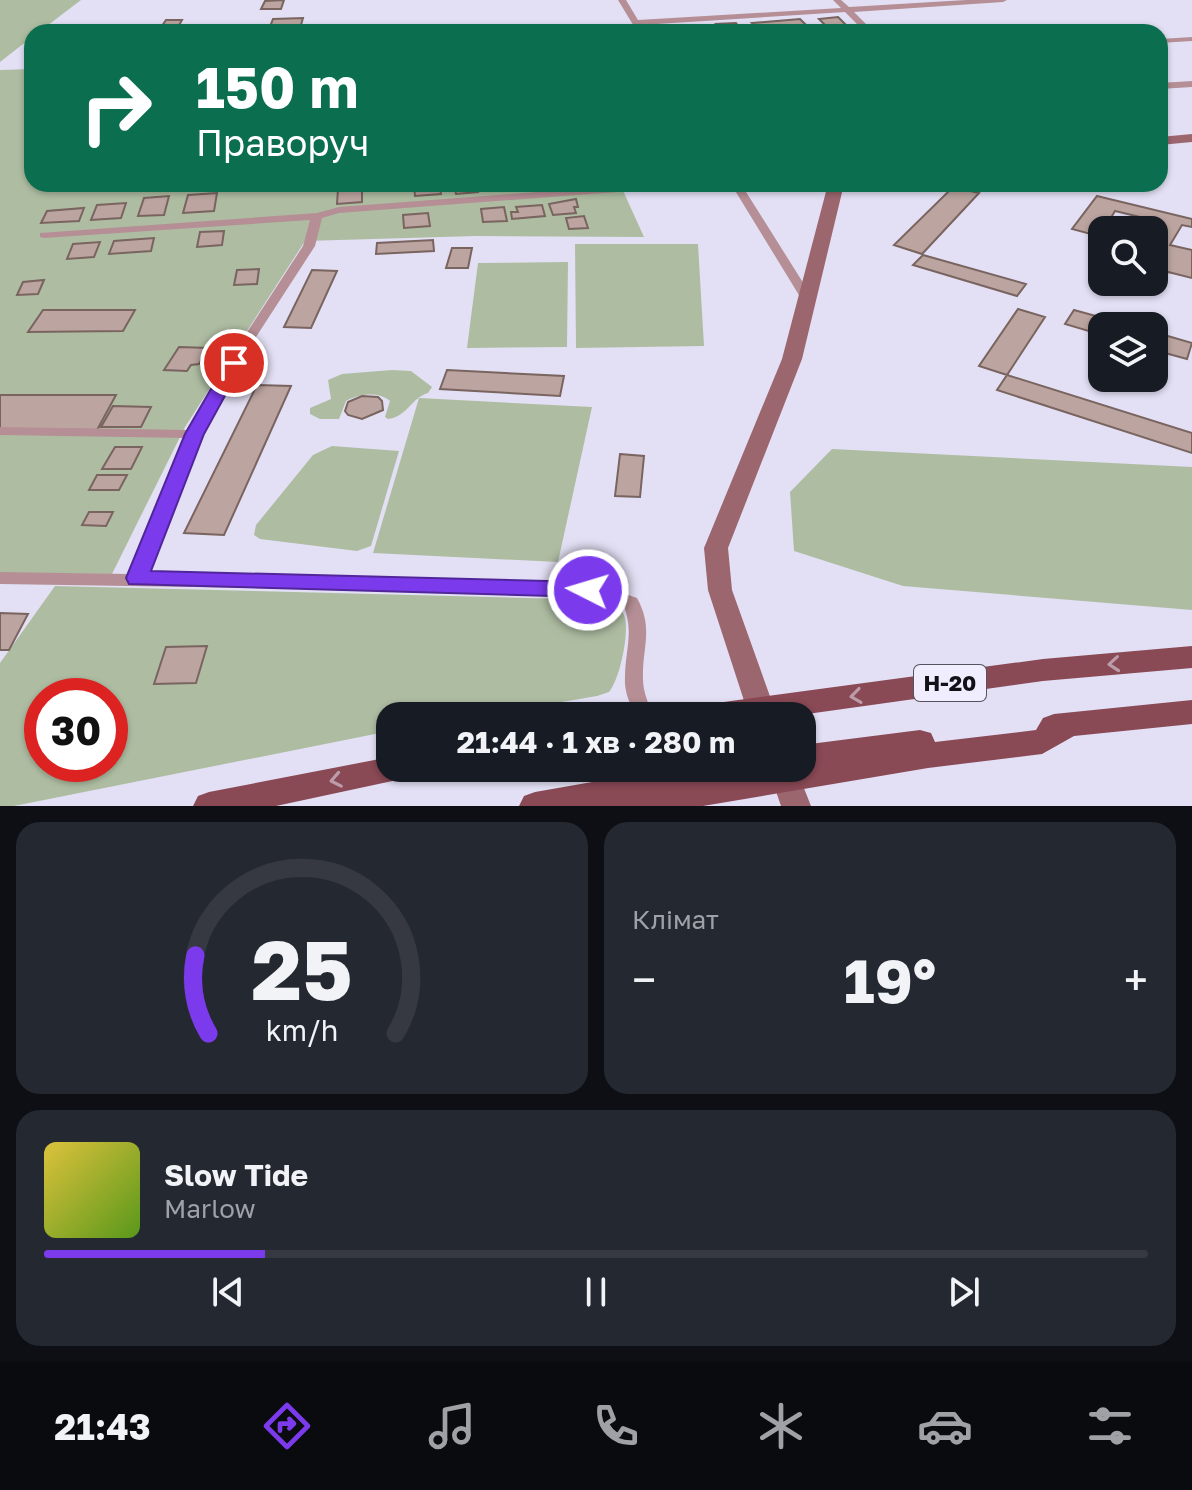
<!DOCTYPE html>
<html lang="uk">
<head>
<meta charset="utf-8">
<style>
	:root { --surface:#171b24; --page:#242831; --text:#f1f3f6; --muted:#9ea1a6; --line:#363941; --accent:#7c3aed }
	body { margin:0; font-family:"Golos Text",sans-serif; background:var(--page); color:var(--text); height:100vh; display:flex; flex-direction:column; font-size:30px; white-space:nowrap }
	* { box-sizing:border-box; margin:0 }
	p { font-size:26px; color:var(--muted) }
	.icon { flex:none; width:44px; height:44px; fill:none; stroke:currentColor; stroke-width:2; stroke-linecap:round; stroke-linejoin:round }
	.map { position:relative; height:806px; overflow:hidden }
	.details { display:flex; flex-direction:column; gap:16px; padding:16px; background:#0d0f14; flex:1 }
	.details>* { flex:none }
	.banner { position:absolute; left:24px; top:24px; width:1144px; height:168px; border-radius:24px; box-shadow:0 2px 6px #0004; background:#0b6e4f; color:#fff; overflow:hidden }
	.fabs { position:absolute; left:1088px; top:216px; display:grid; gap:16px }
	.fabs a { display:grid; place-items:center; width:80px; height:80px; border-radius:16px; background:var(--surface); box-shadow:0 2px 6px #0004; font-size:40px }
	.speed { position:absolute; left:24px; top:678px; display:flex; gap:16px; font-size:40px; font-weight:700; text-align:center }
	.speed>* { display:grid; place-content:center; width:104px; height:104px; border-radius:50%; background:var(--surface); box-shadow:0 2px 6px #0004; line-height:1 }
	.speed .limit { border:12px solid #d22; background:#fff; color:#111 }
	.pin { position:absolute; display:grid; place-items:center; width:68px; height:68px; color:#fff; margin:-34px; border:4px solid #fff; border-radius:50%; box-shadow:0 2px 8px #0007 }
	.me { position:absolute; width:88px; margin:-44px; rotate:275deg; stroke-linejoin:round; filter:drop-shadow(0 0 6px #0008) }
	.turn { display:flex; align-items:center; gap:28px; height:168px; padding:0 40px; font-size:36px }
	.turn .icon { width:104px; height:104px; stroke-width:2.5 }
	.turn b { display:block; font-size:56px; line-height:68px }
	.big { font-size:60px; font-weight:700; line-height:1.1 }
	.details .widget { flex:1; display:flex; flex-direction:column; justify-content:center; gap:12px; min-width:0; padding:0 28px; border-radius:24px; background:var(--page) }
	.details .dial { align-items:center; gap:0 }
	.dial svg { height:208px; overflow:visible; fill:none; stroke:var(--line); stroke-width:7; stroke-linecap:round; text-anchor:middle }
	.dial text { fill:var(--text); stroke:none }
	.song { display:flex; align-items:center; gap:24px }
	.cover { width:96px; height:96px; border-radius:12px; background:linear-gradient(135deg,hsl(50 70% 55%),hsl(90 70% 35%)) }
	.played { height:8px; border-radius:4px; background:linear-gradient(90deg,var(--accent) 20%,var(--line) 20%) }
	.keys { display:flex; justify-content:space-around; direction:ltr }
	.heat { display:flex; justify-content:space-between; align-items:center; font-size:44px; direction:ltr }
	.details .tiles { flex:1; display:grid; gap:16px; grid-template-columns:1fr 1fr }
	.widget:last-child { grid-column:span 2 }
	.trip { position:absolute; left:376px; top:702px; width:440px; height:80px; border-radius:24px; background:var(--surface); box-shadow:0 2px 6px #0004; font-weight:700; line-height:80px; text-align:center }
	.dock { display:flex; height:128px; justify-content:space-around; align-items:center; background:#090b0e; color:var(--muted) }
	.dock .icon { width:56px; height:56px }
	.dock .active { color:var(--accent) }
	.dock b { font-size:36px; color:var(--text) }
	.map>svg:first-child { display:block }
	.green { fill:#aebda2; fill-rule:evenodd }
	.building { fill:#bca5a0; stroke:#796460; stroke-width:2 }
	.lines { fill:none; stroke-linecap:round; stroke-linejoin:round }
	.street { fill:#b58f95; fill-rule:evenodd }
	.secondary { fill:#9c666f; fill-rule:evenodd }
	.primary { fill:#894955; fill-rule:evenodd }
	.oneway { stroke:#bc9baa }
	.route { fill:#7c3aed; stroke:#51269a; stroke-width:2 }
	.labels { text-anchor:middle; stroke-width:7; stroke-linejoin:round; paint-order:stroke }
	.shield { fill:#f0edfe; stroke:#55535d; stroke-width:2 }
	.shield-label { font-size:22px; font-weight:bold; fill:#121118 }
</style>
</head>
<body>
<div class="map">
<svg width="1192" height="806" viewBox="0 0 1192 806">
	<rect width="100%" height="100%" fill="#e3e0f5"/>
	<path class="green" d="M0,0h81l-42,32h-7v5l-32,25z
		M32,69v115h588l24,53 -168,-1 -171,5 -120,186 -73,147 -112,-1v-503z
		M575,244h123l6,102 -128,2z
		M568,262l-1,85 -100,1 11,-85z
		M392,370l19,1 21,16 -4,6c-17,5 -21,24 -40,26l-3,-2 5,-16c-12,-10 -31,-7 -44,0l-7,18h-19l-10,-5v-6l21,-9 -3,-19 14,-6z
		M419,398l173,9 -34,155 -185,-9z
		M332,446l67,5 -28,95 -14,5 -97,-12 -6,-4 2,-10 57,-70z
		M832,449l360,18v143l-289,-24 -109,-35 -4,-59z
		M55,586l553,14c7,4 14,8 17,18 4,16 -5,61 -16,74l-12,4 -117,20h-90v15l-376,75h-14v-143zM42,696h68v68h-68z"/>
	<path class="building" d="M284,0l-3,9h-20l4,-8z
		M838,17l15,15h-21l-13,-13z
		M303,18l-4,14h-31l5,-13z
		M800,19l7,7 -48,3 -7,-6z
		M166,20h16l-7,12h-17z
		M736,23l7,9h-21l-6,-8z
		M414,184h25l2,10 -26,2z
		M454,184h22l2,8 -22,2z
		M362,187v15l-25,2 1,-15z
		M953,187l26,6 -57,61 -28,-9z
		M217,193l-3,18 -31,2 5,-18z
		M169,196l-5,19 -26,1 6,-18z
		M1097,196l95,23v8l-10,-2 -12,20 22,5v28l-24,-6 -10,18 -31,-8h27l3,-31 -3,-1v-20h-8l6,-10 -37,-9 -9,15 16,4h-20v7l-30,-8z
		M576,199l2,8h-4l2,6 -23,2 -4,-11z
		M126,203l-5,15 -30,2 6,-15z
		M542,205l3,11 -33,3 -1,-7h7l-2,-5z
		M504,207l3,14 -24,1 -2,-13z
		M84,208l-5,13 -38,2 6,-12z
		M428,213l2,13 -26,2 -1,-13z
		M584,216l4,12 -19,1 -3,-11z
		M224,231l-2,14 -25,2 3,-15z
		M154,238l-3,13 -42,3 5,-13z
		M433,240l1,11 -58,3 1,-11z
		M100,242l-6,15 -27,2 6,-15z
		M452,248h20l-4,20h-22z
		M923,255l103,29 -9,12 -104,-31z
		M259,269l-2,15 -23,1 3,-15z
		M312,270l25,1 -26,57 -27,-1z
		M44,280l-6,14 -21,1 6,-13z
		M1018,309l27,8 -38,58 -28,-9z
		M43,310h92l-12,21 -95,1z
		M1074,310l58,16h-30v9l-37,-11z
		M1154,332l38,11 -5,16 -33,-9z
		M179,347l30,1 -10,16 -8,1 -4,6 -23,-1z
		M447,370l117,6 -4,20 -120,-7z
		M1007,375l185,58v20l-195,-63z
		M257,385l34,1 -67,149 -40,-2z
		M0,395h116l-19,35 -97,-1z
		M362,396l16,1 4,4 1,9 -21,9 -14,-4 -3,-4 3,-9z
		M113,406l38,1 -10,20h-40z
		M115,447h27l-11,22h-29z
		M620,454l24,2 -4,41 -25,-1z
		M97,475h30l-8,15h-30z
		M89,512h24l-7,14 -24,-1z
		M0,613l28,1 -19,36h-9z
		M207,646l-11,37 -42,1 12,-37z"/>
	<g class="lines">
		<path class="street" d="M618,0h8l12,20 203,-12 -8,-8h8l8,7 117,-7h41l-4,2 -149,10 20,20h-9l-20,-20 -204,13 2,3 -4,2 -4,-2z
			M1192,37v4l-32,2v-4z
			M1192,81v6l-32,2v-6z
			M642,184h47l-5,3 -345,26 -17,5 -7,28 -59,91 -54,97 -55,140 423,7 35,6 32,11c17,31 5,49 6,81 0,14 6,25 10,37h-18c-5,-13 -11,-24 -10,-38 0,-28 9,-44 -1,-72l-21,-7 -33,-6 -570,-9v-12l130,2 56,-136 -186,-3v-8l190,3 54,-93 59,-91 7,-26 -266,18 -4,-1v-4l277,-20 22,-6z
			M731,184h10l73,116 -2,3 -4,1 -6,-4z"/>
		<path class="secondary" d="M1192,134v8l-32,3v-8z
			M828,184h16l-42,175 -74,189 4,42 45,126h-28l-41,-126 -4,-42 78,-189z
			M768,768h28l15,38h-30z"/>
		<path class="primary" d="M1192,646v22l-149,13 -250,35h-99l4,-8 11,-4 334,-45z
			M1192,700v24l-118,12 -32,18 -114,14 -225,38h-184l5,-10 11,-4 137,-24h130v-23l118,-15 11,3 4,9 101,-12 7,-12 11,-4z
			M390,757v11h26l-5,9 -135,29h-83l5,-10 11,-4z"/>
	</g>
	<defs><path id="oneway-chevron" d="M-2-3.5L2.5 0L-2 3.5" fill="none" stroke-width="1.6" stroke-linecap="round" stroke-linejoin="round" transform="scale(2)"/></defs>
	<g class="oneway">
		<use href="#oneway-chevron" transform="translate(1114 664) rotate(175)"/>
		<use href="#oneway-chevron" transform="translate(856 696) rotate(172)"/>
		<use href="#oneway-chevron" transform="translate(336 780) rotate(169)"/>
	</g>
	<path class="route" d="M234,358l9,5 -39,71 -53,137 437,11 7,2 4,6 -4,5 -7,2 -459,-13 -3,-6 59,-144 41,-71z"/>
	<g class="labels">
		<rect class="shield" x="914" y="665" width="72" height="36" rx="6"/>
		<g class="shield-label">
			<text x="950" y="691">Н-20</text>
		</g>
	</g>
</svg>
<div class="fabs">
<a><svg class="icon" aria-label="search" viewBox="0 0 24 24"><circle cx="10" cy="10" r="6"/><path d="M15 15l6 6"/></svg></a>
<a><svg class="icon" aria-label="layers" viewBox="0 0 24 24"><path d="M12 4l9 5-9 5-9-5zM3 14l9 5 9-5"/></svg></a>
</div>
<div class="speed"><div class="limit">30</div></div>
<div class="pin" style="left:234px;top:363px;background:#d93025"><svg class="icon" aria-label="arrive" viewBox="0 0 24 24"><path d="M6 21V4h12l-3 4 3 4H6"/></svg></div>
<svg class="me" style="left:588px;top:590px" viewBox="-20 -20 40 40"><circle r="17" fill="#7c3aed" stroke="#fff" stroke-width="3"/><path d="M0-11L8 9 0 5-8 9z" fill="#fff"/></svg>
<div class="trip">21:44 · 1 хв · 280 m</div>
<div class="banner">
<div class="turn"><svg class="icon" aria-label="right" viewBox="0 0 24 24"><path d="M7 20v-9h11M14 6l5 5-5 5"/></svg><div><b>150 m</b>Праворуч</div></div>
</div>
</div>
<section class="details">
<div class="tiles">
<div class="widget dial"><svg viewBox="0 0 100 80">
<path d="M14 69A42 42 0 1 1 86 69"/>
<path d="M14 69A42 42 0 0 1 9 39" stroke="#7c3aed"/>
<text x="50" y="56" font-size="32" font-weight="700">25</text>
<text x="50" y="72" font-size="11">km/h</text>
</svg></div>
<div class="widget"><p>Клімат</p>
<div class="heat"><a>−</a><b class="big">19°</b><a>+</a></div>
</div>
<div class="widget">
<div class="song"><i class="cover"></i><div><b>Slow Tide</b><p>Marlow</p></div></div>
<div class="played"></div>
<div class="keys"><svg class="icon" aria-label="previous" viewBox="0 0 24 24"><path d="M18 5L8 12l10 7zM5 5v14"/></svg><svg class="icon" aria-label="pause" viewBox="0 0 24 24"><path d="M8 5v14M16 5v14"/></svg><svg class="icon" aria-label="next" viewBox="0 0 24 24"><path d="M6 5l10 7-10 7zM19 5v14"/></svg></div>
</div>
</div>
</section>
<nav class="dock">
<b>21:43</b>
<svg class="icon active" aria-label="directions" viewBox="0 0 24 24"><path d="M12 3l9 9-9 9-9-9zM9 14v-3h6M13 9l2 2-2 2"/></svg>
<svg class="icon" aria-label="music" viewBox="0 0 24 24"><path d="M9 18V5l10-2v13"/><circle cx="6" cy="18" r="3"/><circle cx="16" cy="16" r="3"/></svg>
<svg class="icon" aria-label="phone" viewBox="0 0 24 24"><path d="M5 4h4l2 5-3 2q2 4 5 5l2-3 5 2v4C11 20 4 13 5 4z"/></svg>
<svg class="icon" aria-label="climate" viewBox="0 0 24 24"><path d="M12 3v18M4 7l16 10M4 17L20 7"/></svg>
<svg class="icon" aria-label="car" viewBox="0 0 24 24"><path d="M5 17H2v-5l4-1 3-4h7l3 4 3 1v5h-3M9 17h6M6 11h13"/><circle cx="7" cy="17" r="2"/><circle cx="17" cy="17" r="2"/></svg>
<svg class="icon" aria-label="filters" viewBox="0 0 24 24"><path d="M4 7h16M4 17h16"/><circle cx="9" cy="7" r="2"/><circle cx="15" cy="17" r="2"/></svg>
</nav>
</body>
</html>
